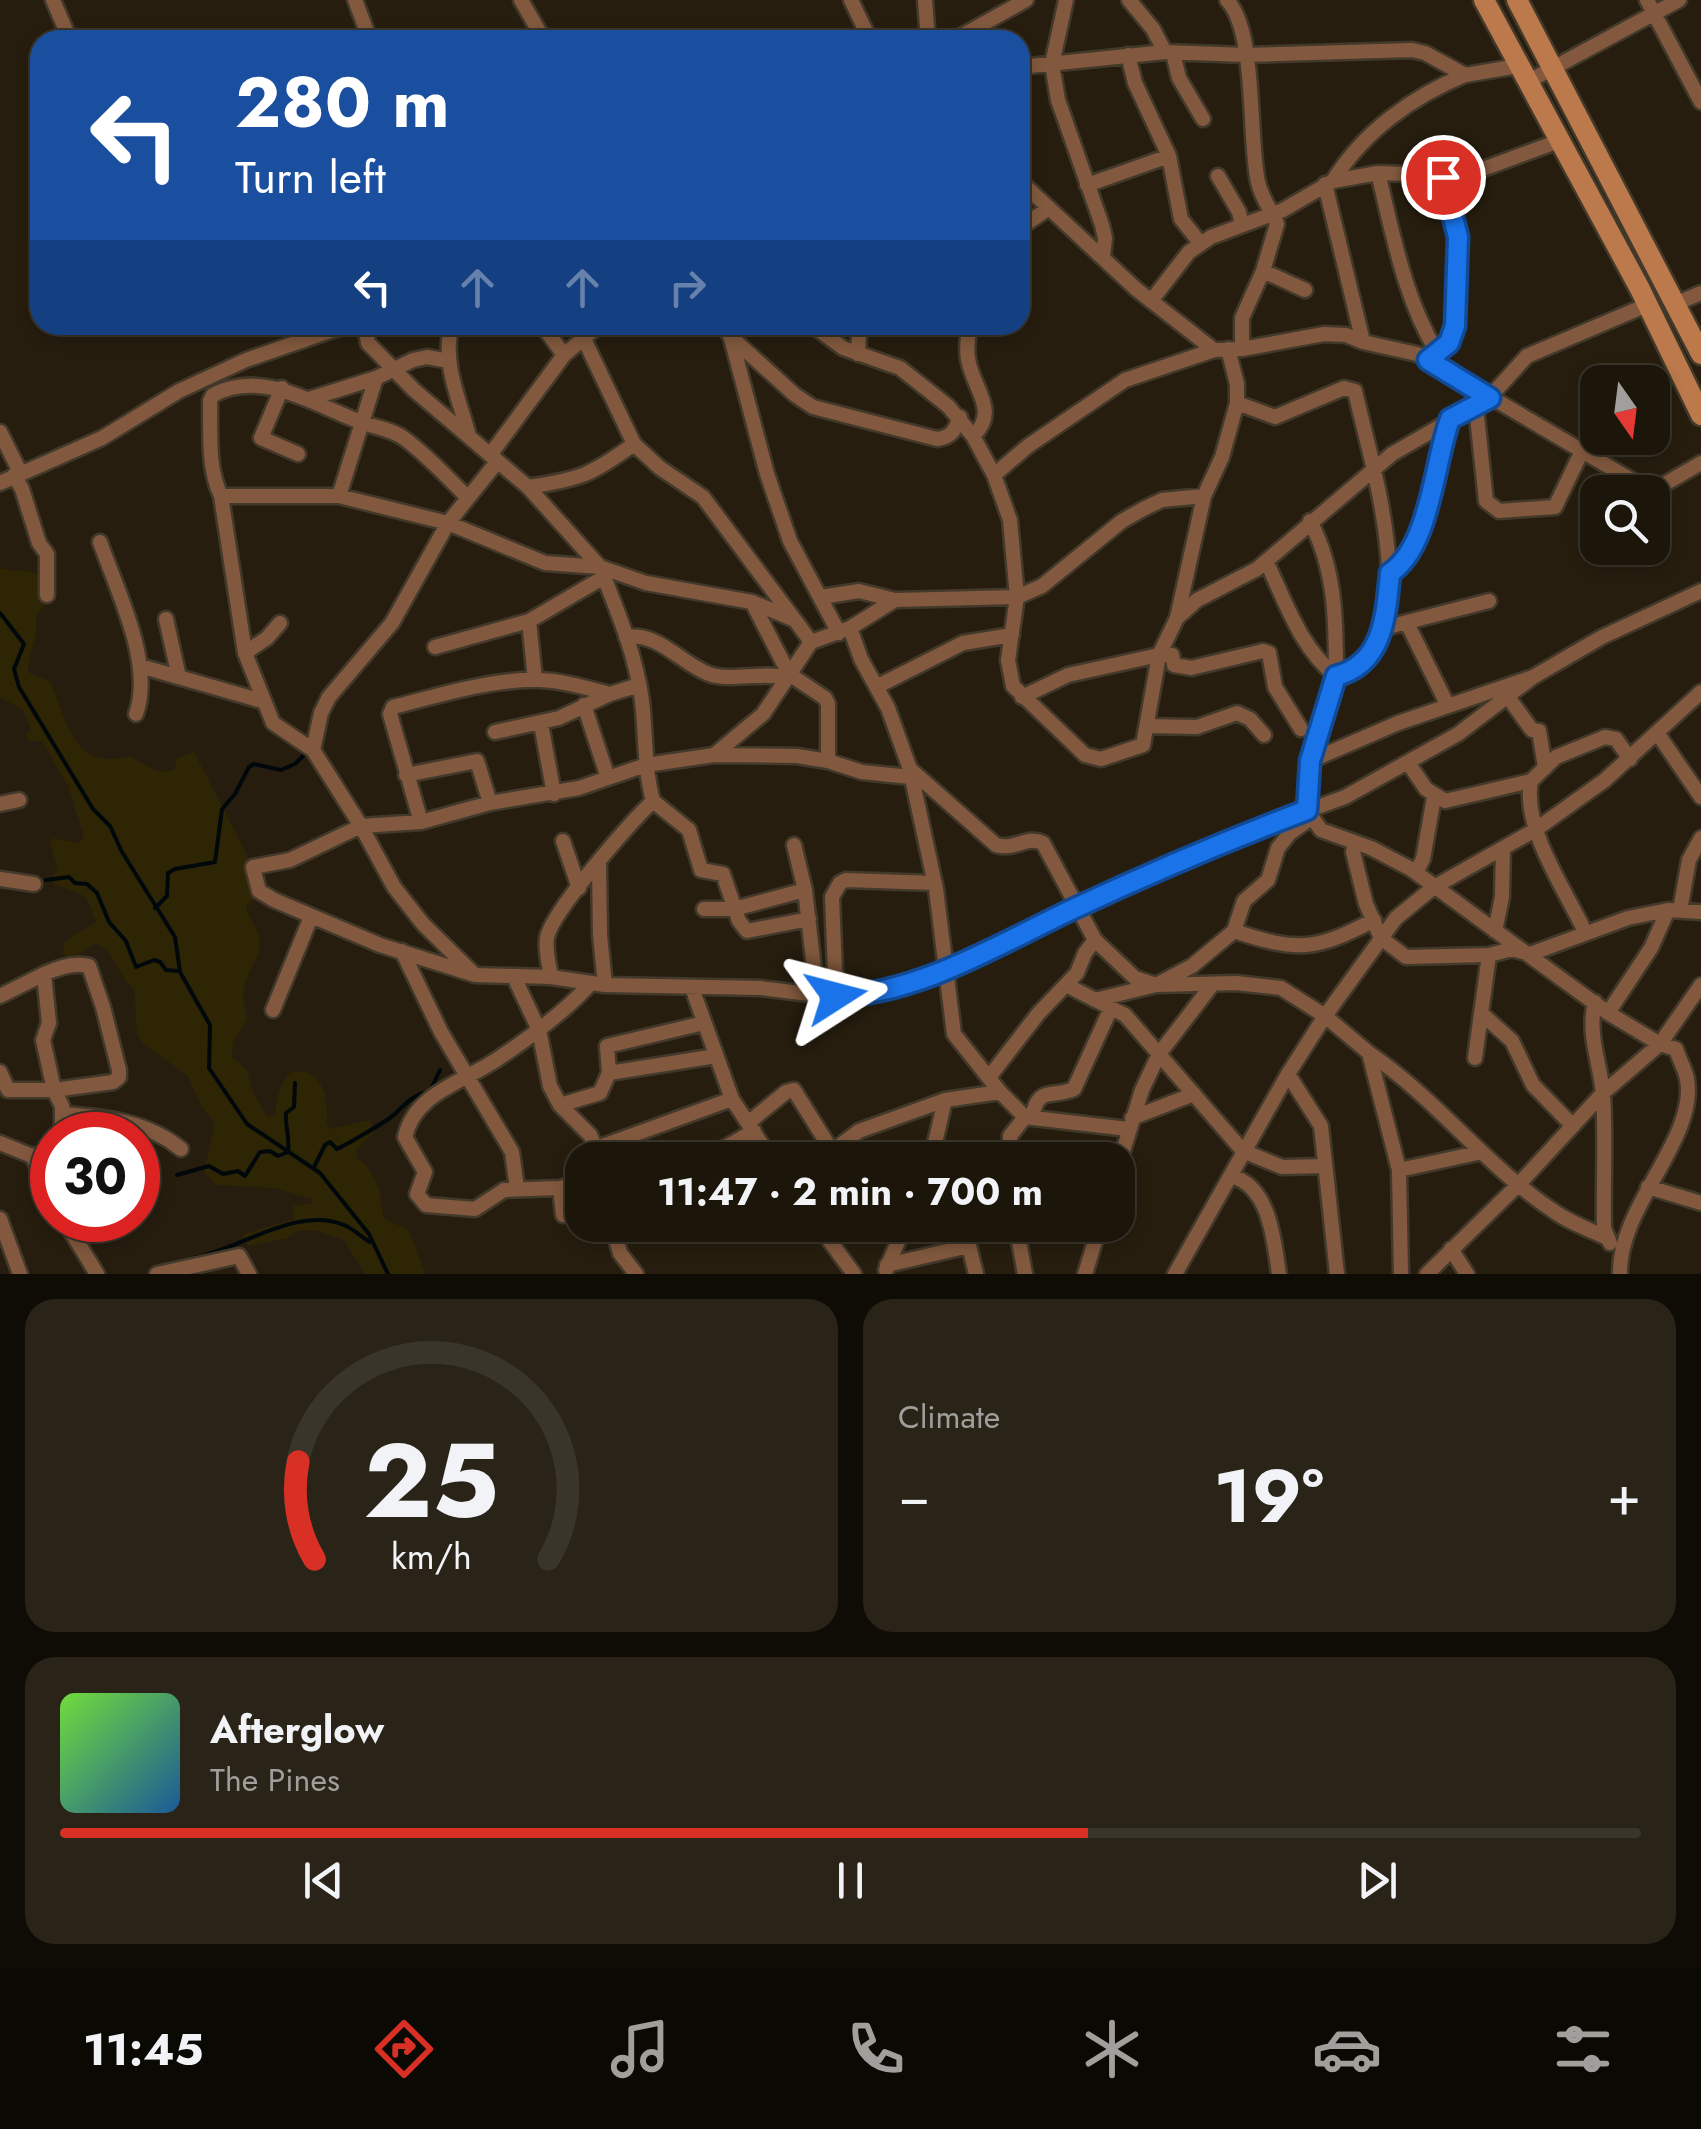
<!DOCTYPE html>
<html lang="en">
<head>
<meta charset="utf-8">
<style>
	:root { --surface:#1c160a; --page:#292318; --text:#f1f3f6; --muted:#a09f9c; --line:#3a352b; --accent:#d93025 }
	body { margin:0; font-family:Jost,sans-serif; background:var(--page); color:var(--text); height:100vh; display:flex; flex-direction:column; font-size:38px; white-space:nowrap }
	* { box-sizing:border-box; margin:0 }
	p { font-size:32px; color:var(--muted) }
	.icon { flex:none; width:55px; height:55px; fill:none; stroke:currentColor; stroke-width:2; stroke-linecap:round; stroke-linejoin:round }
	.map { position:relative; height:1274px; overflow:hidden }
	.drawer { display:flex; flex-direction:column; gap:25px; padding:25px; background:#0f0c06; flex:1 }
	.drawer>* { flex:none }
	.top-card { position:absolute; left:30px; top:30px; width:1000px; height:305px; border-radius:30px; box-shadow:0 5px 15px #0003,0 0 0 2px var(--line); background:#1a4fa0; color:#fff; overflow:hidden }
	.needle { width:65px; rotate:166deg }
	.fabs { position:absolute; left:1580px; top:365px; display:grid; gap:20px }
	.fabs a { display:grid; place-items:center; width:90px; height:90px; border-radius:20px; background:var(--surface); box-shadow:0 5px 15px #0003,0 0 0 2px var(--line); font-size:50px }
	.speed { position:absolute; left:30px; top:1112px; display:flex; gap:20px; font-size:50px; font-weight:700; text-align:center }
	.speed>* { display:grid; place-content:center; width:130px; height:130px; border-radius:50%; background:var(--surface); box-shadow:0 5px 15px #0003,0 0 0 2px var(--line); line-height:1 }
	.speed .limit { border:15px solid #d22; background:#fff; color:#111 }
	.pin { position:absolute; display:grid; place-items:center; width:85px; height:85px; color:#fff; margin:-42px; border:5px solid #fff; border-radius:50%; box-shadow:0 2px 10px #0007 }
	.me { position:absolute; width:110px; margin:-55px; rotate:81deg; stroke-linejoin:round; filter:drop-shadow(0 0 8px #0008) }
	.turn { display:flex; align-items:center; gap:35px; height:210px; padding:0 40px; font-size:45px }
	.turn .icon { width:130px; height:130px; stroke-width:2.5 }
	.turn b { display:block; font-size:70px; line-height:85px }
	.lanes { display:flex; align-items:center; height:95px; padding:0 40px; background:#0003; justify-content:center; gap:50px; direction:ltr }
	.lanes .off { opacity:.35 }
	.big { font-size:75px; font-weight:700; line-height:1.1 }
	.drawer .card { flex:1; display:flex; flex-direction:column; justify-content:center; gap:15px; min-width:0; padding:0 35px; border-radius:30px; background:var(--page) }
	.drawer .dial { align-items:center; gap:0 }
	.dial svg { height:260px; overflow:visible; fill:none; stroke:var(--line); stroke-width:7; stroke-linecap:round; text-anchor:middle }
	.dial text { fill:var(--text); stroke:none }
	.song { display:flex; align-items:center; gap:30px }
	.cover { width:120px; height:120px; border-radius:15px; background:linear-gradient(135deg,hsl(100 70% 55%),hsl(210 70% 35%)) }
	.played { height:10px; border-radius:5px; background:linear-gradient(90deg,var(--accent) 65%,var(--line) 65%) }
	.keys { display:flex; justify-content:space-around; direction:ltr }
	.heat { display:flex; justify-content:space-between; align-items:center; font-size:55px; direction:ltr }
	.drawer .tiles { flex:1; display:grid; gap:25px; grid-template-columns:1fr 1fr }
	.card:last-child { grid-column:span 2 }
	.trip { position:absolute; left:565px; top:1142px; width:570px; height:100px; border-radius:30px; background:var(--surface); box-shadow:0 5px 15px #0003,0 0 0 2px var(--line); font-weight:700; line-height:100px; text-align:center }
	.menu { display:flex; height:160px; justify-content:space-around; align-items:center; background:#0b0904; color:var(--muted) }
	.menu .icon { width:70px; height:70px }
	.menu .selected { color:var(--accent) }
	.menu b { font-size:45px; color:var(--text) }
	.map>svg:first-child { display:block }
	.sand { fill:#2e2504 }
	.lines { fill:none; stroke-linecap:round; stroke-linejoin:round }
	.stream { stroke:#01080b; stroke-width:4 }
	.street-casing { stroke:#42392b; stroke-width:19 }
	.secondary-casing { stroke:#42392b; stroke-width:25 }
	.street { stroke:#82593e; stroke-width:14 }
	.secondary { stroke:#bb794c; stroke-width:20 }
	.route-casing { stroke:#114b97; stroke-width:25 }
	.route { stroke:#1a73e8; stroke-width:18 }
</style>
</head>
<body>
<div class="map">
<svg width="1701" height="1274" viewBox="0 0 1701 1274">
	<rect width="100%" height="100%" fill="#261d0e"/>
	<path class="sand" d="M0,568c18,6 30,-2 46,12l2,21 -12,14c3,28 -7,32 -8,57l23,10c15,41 25,90 79,74 14,8 29,20 44,14l4,-12 16,-6 68,132 1,9 -17,12c1,14 13,22 14,37 1,15 -13,30 -16,45 -2,11 2,21 3,32l-13,22 -3,15 16,14 6,23 14,23 8,-1c3,-18 2,-27 15,-42 31,-9 40,25 36,51l4,5 40,-9 4,12 -18,18 1,8c19,12 25,37 26,60l26,12 16,44h-60l-21,-34 -30,-10 -17,1 -9,7 -41,8 -4,-12 51,-15 -1,-14 18,-1 1,-5 -38,-11 -58,-3 -12,-13 11,-49 -14,-17 -13,-30 -46,-33 -5,-9 -3,-45c-17,-14 -16,-34 -37,-45 -11,3 -18,12 -29,15l-5,-6 2,-12 31,-19c-10,-33 -12,-25 -41,-38l-3,-5 5,-12 -7,-23 2,-6 27,5 5,-6 -16,-51 -26,-45h-12l-4,-6 5,-5 -8,-20 -23,-13z"/>
	<g class="lines">
		<path class="stream" d="M0,613l24,31 -10,25 5,18 74,122 17,17 12,26 53,85 5,35 30,53 -1,43 38,56 73,49 49,61 19,40
			M46,880l23,-3 6,6 12,1 10,9 12,29 17,19 10,26 18,-7 6,2 6,8 12,1
			M155,908l12,-12 1,-23 7,-4 40,-7 7,-53 13,-15 14,-27 5,-3 27,6 14,-6 13,-13
			M314,1167l11,-22 5,-3 7,7c9,-4 52,-29 58,-35 12,-12 18,-19 35,-23l10,-21
			M177,1175l32,-9 14,8 15,-3 7,5 15,-24 10,-1 8,5 10,-4c2,-14 -3,-25 -2,-39l8,-6 1,-24
			M193,1258c46,-8 104,-53 151,-33 10,4 17,12 26,17"/>
		<g class="street-casing">
			<path id="street" d="M53,0l17,40
				M355,0l15,40
				M521,0l23,40
				M851,0l19,40
				M925,0l3,40
				M1066,0l-14,64 6,36 44,125 3,13 -2,19
				M1129,0l24,29 12,23
				M1227,0c30,32 21,137 31,182 3,15 13,28 19,42l-14,47 -21,47v31
				M1647,0l54,102
				M954,40l72,-40
				M1173,53l6,25 24,41
				M1128,55l7,28 34,73 12,63 20,25
				M1020,67l145,-15 81,3 166,-5 13,3 40,22 53,-9
				M1527,82l152,-82
				M1378,173c15,61 26,125 59,179
				M1218,176l21,36 3,13
				M1020,181l116,108 78,61 28,-1 82,-15 22,1 17,7 54,12 230,135 11,-1 43,-25
				M1333,181c30,-49 80,-85 132,-106
				M1325,184l38,158
				M1087,185l82,-29
				M1020,228l29,-20
				M1263,271l42,19
				M1151,301l38,-49 22,-15 72,-27 50,-29 45,-8 86,3 95,-35
				M1675,304l26,-11
				M365,325l3,18 46,47 114,97 72,80 46,16 106,19 43,18 16,22
				M452,325c-11,36 8,76 17,111
				M542,325l22,30
				M724,325l7,13 36,136 23,67 49,92
				M812,325l31,23 57,20 48,38 25,30 21,39 16,45 7,77 -9,63 5,26 72,69 16,4 42,-14 16,-90 18,-37 20,-18 60,-31 135,-115 97,-56 38,-42 120,-51
				M856,325l3,9 -1,20
				M970,325c-2,11 -4,22 -2,34 5,30 32,52 5,77
				M732,338l63,57 18,12 124,32c15,-2 18,-9 23,-22
				M584,339l50,105 26,24 43,29 91,122
				M1428,359l21,-16 6,-17 3,-89 -15,-60
				M282,388l-21,50 37,16
				M309,399l67,-21 37,-18 14,-3 22,4
				M1237,403l38,14 69,-29 11,3c14,66 79,261 -19,285l-26,85 -3,49 14,20 50,18 40,21 197,144 52,31 16,5c3,10 9,20 11,30 11,59 -69,128 -67,195
				M1476,407l10,94 13,10 56,-4 28,-58
				M0,432l20,40
				M490,455l74,-100 35,-30
				M497,462l-49,61 -56,100 -63,74 -8,16 -8,37 48,76 33,61 29,37 52,51 76,2 54,8 155,3 57,7 50,-1 78,-24 296,-135 104,-38 113,-63 75,-57
				M14,475l8,14 17,54 8,11v41
				M994,475l34,-29 97,-66 89,-30
				M0,483l102,-45 77,-47 67,-31 90,-31 22,-4
				M528,487c53,-8 63,-12 106,-43
				M221,496h118l109,27 97,40 55,4c17,43 36,88 42,134 4,33 2,67 11,100 -21,20 -102,111 -106,137 -2,12 2,26 4,39
				M339,496l37,-118
				M1310,521c26,49 26,101 26,155
				M100,542c17,49 54,121 36,172
				M1266,561c19,39 34,87 70,115
				M1391,573c39,-26 43,-110 59,-154
				M821,597l38,-6 36,9 122,-3 25,-11 80,-65 23,-13 17,-8 42,-4
				M752,602l37,72 36,24 3,6v57
				M1177,618l27,-122 18,-39 15,-54v-19l-9,-35
				M166,619l13,58
				M1407,623l40,81
				M850,628l11,31 27,49 22,61 26,120 18,145 46,58 25,25 103,12
				M1384,628l105,-27
				M626,637c33,-5 54,26 83,37 22,8 53,-3 78,4
				M435,647l94,-26
				M245,653l22,-15 13,-15
				M140,666l122,35
				M535,680l-6,-59 75,-44
				M878,686l85,-43 49,-8
				M1022,697l46,-22 91,-20h13l2,10 17,3 72,-17 6,2 6,34 26,42
				M1508,697l24,33 7,1 6,36
				M584,705l24,73
				M541,724l13,70
				M1148,726l49,1 40,-14 13,6 14,16
				M495,732l64,-14 51,-24 29,-9
				M1658,734l43,63
				M313,750l-40,-27 -28,-70 -24,-157c-14,-29 -10,-63 -11,-95l3,-6c49,-27 103,11 148,27 15,6 31,7 44,17 23,17 43,39 63,59
				M714,755l83,1 31,5 34,11 48,5
				M1310,761l88,-38 135,-46 69,-40 99,-46
				M1409,764l17,25 19,12 86,-20c-9,47 34,108 54,151
				M910,769l86,76c18,6 31,-10 47,-2l52,97 40,38 21,7 80,-2 45,5 44,28 44,37 30,117 2,104
				M406,775l71,-14 13,42
				M1531,781l25,-24 49,-20 11,2 14,20
				M653,801l36,29 12,40 22,4 16,47 8,10 62,-12
				M0,804l19,-4
				M421,822l-31,-108 3,-7c44,-11 101,-29 147,-27 24,1 47,8 70,14
				M563,841l16,47
				M1355,843l-2,9 13,52 15,34 25,19 83,-2 23,-6 18,5 98,-36 40,-8 33,2
				M794,845l11,45 12,105
				M599,863l1,72 5,50
				M1411,869h7l5,-10 11,-62
				M0,879l34,5
				M704,909h30l71,-19
				M1680,910l9,-50 12,-22
				M1234,931c64,21 81,20 140,-11
				M1495,931l7,-34 1,-49
				M402,951l39,81 71,120 5,36
				M472,974l-92,-29 -106,-45 -15,-9 -6,-24 37,-7 71,-34 60,-4 69,-19 89,-15 67,-23 68,-10 49,-41 48,-72 39,-14 45,-28
				M514,977l25,53 11,56 10,19 30,30 11,25
				M1066,985l59,30 118,136 39,16 43,-1
				M692,988l40,111 40,61
				M0,996l44,-22c13,-6 31,-12 45,-8l14,41 16,63v7l-6,5 -59,8 -11,-50 6,-17 -5,-49
				M836,996l-4,-99 8,-14 6,-3 89,3
				M1095,1000l61,-15 36,-19 42,-35 10,-30 24,-21 10,-32 12,-15 21,-15
				M1595,1002c-8,32 5,60 8,92 3,44 0,90 1,134l6,15
				M273,1010l38,-93
				M1481,1013l31,28 21,44 40,41
				M1608,1013l43,-65 17,-38
				M1369,1053c68,46 119,116 189,161 15,10 33,16 49,24
				M1475,1058l14,-103
				M0,1072l8,18h46l8,16v29
				M609,1073l-2,-27 97,-23
				M1288,1074l33,52 16,148
				M990,1076l48,-62 39,-41 8,-20 10,-13
				M560,1105l40,-12 9,-20 107,-17
				M63,1114c41,3 84,7 118,35
				M1032,1117c7,-32 18,-18 42,-28l37,-81
				M1132,1118l62,-24
				M748,1123l38,-31 8,-2 38,61
				M0,1143l32,13 20,-3
				M597,1148l135,-49
				M32,1156l20,39
				M703,1160l51,-29
				M821,1160l38,-29 86,-31 55,-8
				M931,1160l14,-60
				M1011,1160l-1,-24 15,-19
				M1118,1167l24,-77 17,-36 53,-69
				M1399,1170l83,-18
				M1231,1176c39,10 43,65 48,98
				M582,1182l-22,6 -56,2 -29,19 -49,-4 -9,-11 8,-22 -20,-35c10,-45 60,-55 94,-79 33,-22 66,-46 92,-75
				M1648,1187l53,16
				M560,1188l3,27 19,-1
				M0,1219l20,55
				M64,1220l33,54
				M612,1225l8,28 16,21
				M818,1225l36,49
				M964,1225l12,49
				M1016,1225l9,49
				M1451,1249l16,25
				M887,1265l82,-19
				M886,1270l19,-45
				M157,1274l82,-18 10,18
				M1085,1274l15,-49
				M1175,1274l113,-200 37,-58 71,-98 38,-31 101,-57 70,-50 96,-88
				M1427,1274l92,-90 84,-91 57,-49 41,-59"/>
		</g>
		<g class="secondary-casing">
			<path id="secondary" d="M1484,0l156,289 61,126
				M1517,0l184,354"/>
		</g>
		<use href="#street" class="street"/>
		<use href="#secondary" class="secondary"/>
	</g>
	<g class="lines">
		<g class="route-casing">
			<path id="route" d="M836,996c81,-1 165,-53 237,-87 77,-36 155,-69 234,-99l3,-49 26,-85c48,-12 50,-62 54,-103 40,-26 44,-110 60,-154l40,-21 -62,-38 21,-17 6,-17 3,-89 -15,-60"/>
		</g>
		<use href="#route" class="route"/>
	</g>
</svg>
<div class="fabs">
<a><svg class="needle" viewBox="-14 -14 28 28"><path d="M0-13l5 13h-10z" fill="#e53935"/><path d="M0 13l5-13h-10z" fill="#a09f9c"/></svg></a>
<a><svg class="icon" aria-label="search" viewBox="0 0 24 24"><circle cx="10" cy="10" r="6"/><path d="M15 15l6 6"/></svg></a>
</div>
<div class="speed"><div class="limit">30</div></div>
<div class="pin" style="left:1443px;top:177px;background:#d93025"><svg class="icon" aria-label="arrive" viewBox="0 0 24 24"><path d="M6 21V4h12l-3 4 3 4H6"/></svg></div>
<svg class="me" style="left:836px;top:996px" viewBox="-20 -20 40 40"><path d="M0-17L14 15 0 8-14 15z" fill="#1a73e8" stroke="#fff" stroke-width="4"/></svg>
<div class="trip">11:47 · 2 min · 700 m</div>
<div class="top-card">
<div class="turn"><svg class="icon" aria-label="left" viewBox="0 0 24 24"><path d="M17 20v-9H6M10 6l-5 5 5 5"/></svg><div><b>280 m</b>Turn left</div></div>
<div class="lanes"><svg class="icon" aria-label="left" viewBox="0 0 24 24"><path d="M17 20v-9H6M10 6l-5 5 5 5"/></svg><svg class="icon off" aria-label="ahead" viewBox="0 0 24 24"><path d="M12 20V5M6 11l6-6 6 6"/></svg><svg class="icon off" aria-label="ahead" viewBox="0 0 24 24"><path d="M12 20V5M6 11l6-6 6 6"/></svg><svg class="icon off" aria-label="right" viewBox="0 0 24 24"><path d="M7 20v-9h11M14 6l5 5-5 5"/></svg></div>
</div>
</div>
<section class="drawer">
<div class="tiles">
<div class="card dial"><svg viewBox="0 0 100 80">
<path d="M14 69A42 42 0 1 1 86 69"/>
<path d="M14 69A42 42 0 0 1 9 39" stroke="#d93025"/>
<text x="50" y="56" font-size="32" font-weight="700">25</text>
<text x="50" y="72" font-size="11">km/h</text>
</svg></div>
<div class="card"><p>Climate</p>
<div class="heat"><a>−</a><b class="big">19°</b><a>+</a></div>
</div>
<div class="card">
<div class="song"><i class="cover"></i><div><b>Afterglow</b><p>The Pines</p></div></div>
<div class="played"></div>
<div class="keys"><svg class="icon" aria-label="previous" viewBox="0 0 24 24"><path d="M18 5L8 12l10 7zM5 5v14"/></svg><svg class="icon" aria-label="pause" viewBox="0 0 24 24"><path d="M8 5v14M16 5v14"/></svg><svg class="icon" aria-label="next" viewBox="0 0 24 24"><path d="M6 5l10 7-10 7zM19 5v14"/></svg></div>
</div>
</div>
</section>
<nav class="menu">
<b>11:45</b>
<svg class="icon selected" aria-label="directions" viewBox="0 0 24 24"><path d="M12 3l9 9-9 9-9-9zM9 14v-3h6M13 9l2 2-2 2"/></svg>
<svg class="icon" aria-label="music" viewBox="0 0 24 24"><path d="M9 18V5l10-2v13"/><circle cx="6" cy="18" r="3"/><circle cx="16" cy="16" r="3"/></svg>
<svg class="icon" aria-label="phone" viewBox="0 0 24 24"><path d="M5 4h4l2 5-3 2q2 4 5 5l2-3 5 2v4C11 20 4 13 5 4z"/></svg>
<svg class="icon" aria-label="climate" viewBox="0 0 24 24"><path d="M12 3v18M4 7l16 10M4 17L20 7"/></svg>
<svg class="icon" aria-label="car" viewBox="0 0 24 24"><path d="M5 17H2v-5l4-1 3-4h7l3 4 3 1v5h-3M9 17h6M6 11h13"/><circle cx="7" cy="17" r="2"/><circle cx="17" cy="17" r="2"/></svg>
<svg class="icon" aria-label="filters" viewBox="0 0 24 24"><path d="M4 7h16M4 17h16"/><circle cx="9" cy="7" r="2"/><circle cx="15" cy="17" r="2"/></svg>
</nav>
</body>
</html>
